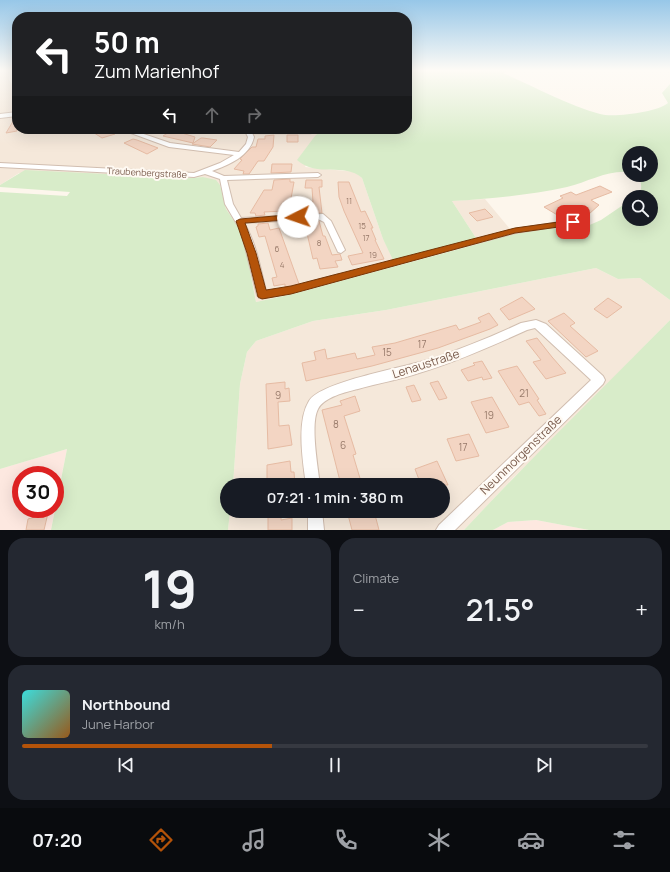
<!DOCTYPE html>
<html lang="en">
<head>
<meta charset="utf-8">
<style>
	:root { --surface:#171b24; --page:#242831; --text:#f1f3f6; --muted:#9ea1a6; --line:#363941; --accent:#b45309 }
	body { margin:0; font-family:Manrope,sans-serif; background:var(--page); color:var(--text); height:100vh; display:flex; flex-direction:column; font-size:15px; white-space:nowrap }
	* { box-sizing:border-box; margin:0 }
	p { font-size:13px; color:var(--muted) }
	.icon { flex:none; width:22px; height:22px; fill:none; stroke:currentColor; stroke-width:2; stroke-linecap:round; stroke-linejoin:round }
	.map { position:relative; height:530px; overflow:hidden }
	.drawer { display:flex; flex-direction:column; gap:8px; padding:8px; background:#0d0f14; flex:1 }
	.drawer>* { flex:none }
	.top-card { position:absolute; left:12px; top:12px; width:400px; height:122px; border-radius:16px; box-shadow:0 4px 16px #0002; background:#202124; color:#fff; overflow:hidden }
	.tools { position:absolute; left:622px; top:146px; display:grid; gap:8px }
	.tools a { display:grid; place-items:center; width:36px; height:36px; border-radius:50%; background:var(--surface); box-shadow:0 4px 16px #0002; font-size:20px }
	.speed { position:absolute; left:12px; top:466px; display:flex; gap:8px; font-size:20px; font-weight:700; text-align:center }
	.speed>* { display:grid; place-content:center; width:52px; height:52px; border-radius:50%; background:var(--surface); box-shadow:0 4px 16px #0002; line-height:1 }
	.speed .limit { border:6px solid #d22; background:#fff; color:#111 }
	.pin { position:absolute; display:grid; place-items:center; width:34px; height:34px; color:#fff; margin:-17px; border-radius:8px; box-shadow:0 2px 6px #0006 }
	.me { position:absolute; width:44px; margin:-22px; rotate:266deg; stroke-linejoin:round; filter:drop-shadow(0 0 3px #0008) }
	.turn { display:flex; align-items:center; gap:14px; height:84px; padding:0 16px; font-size:18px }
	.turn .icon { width:52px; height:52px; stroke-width:2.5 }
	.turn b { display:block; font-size:28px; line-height:34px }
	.lanes { display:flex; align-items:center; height:38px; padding:0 16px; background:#0003; justify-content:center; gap:20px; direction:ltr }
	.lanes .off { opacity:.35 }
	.big { font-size:30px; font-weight:600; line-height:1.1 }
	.drawer .tile { flex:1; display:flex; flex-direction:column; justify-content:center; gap:6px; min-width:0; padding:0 14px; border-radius:16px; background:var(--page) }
	.drawer .dial { align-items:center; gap:0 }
	.dial b { font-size:52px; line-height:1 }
	.song { display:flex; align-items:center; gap:12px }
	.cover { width:48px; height:48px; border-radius:6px; background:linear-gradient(135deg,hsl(180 70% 55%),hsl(30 70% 35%)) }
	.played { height:4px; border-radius:2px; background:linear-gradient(90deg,var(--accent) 40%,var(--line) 40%) }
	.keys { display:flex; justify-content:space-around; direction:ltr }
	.heat { display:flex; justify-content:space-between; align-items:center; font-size:22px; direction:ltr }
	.drawer .tiles { flex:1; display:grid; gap:8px; grid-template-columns:1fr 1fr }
	.tile:last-child { grid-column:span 2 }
	.trip { position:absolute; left:220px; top:478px; width:230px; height:40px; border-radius:20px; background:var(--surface); box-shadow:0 4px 16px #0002; font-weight:600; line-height:40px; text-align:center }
	.menu { display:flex; height:64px; justify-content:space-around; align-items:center; background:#090b0e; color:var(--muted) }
	.menu .icon { width:28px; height:28px }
	.menu .selected { color:var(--accent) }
	.menu b { font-size:18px; color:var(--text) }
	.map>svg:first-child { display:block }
	.residential { fill:#f5e8da }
	.commercial { fill:#fde8e0 }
	.green { fill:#d8ecc9 }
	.building { fill:#f3d5c3; stroke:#e6bba3 }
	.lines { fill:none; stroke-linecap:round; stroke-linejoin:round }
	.lane-far2-casing { stroke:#d1beb0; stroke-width:4.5 }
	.lane-far1-casing { stroke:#d1beb0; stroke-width:6 }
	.lane-casing { stroke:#d1beb0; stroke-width:8 }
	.street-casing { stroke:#d1beb0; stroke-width:2 }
	.lane-far2 { stroke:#fff; stroke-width:3 }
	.lane-far1 { stroke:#fff; stroke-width:4 }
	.lane { stroke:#fff; stroke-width:5.5 }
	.street { fill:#fff; fill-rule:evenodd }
	.route { fill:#b45309; stroke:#753606 }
	.labels { text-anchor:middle; stroke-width:4; stroke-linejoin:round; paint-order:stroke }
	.number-label { font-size:8px; fill:#987a6a }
	.far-street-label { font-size:9px; fill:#7a5c4d; stroke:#fffaf3 }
	.near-number-label { font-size:10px; fill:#987a6a }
	.near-street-label { font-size:12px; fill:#7a5c4d; stroke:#fffaf3 }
</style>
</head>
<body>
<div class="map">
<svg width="670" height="530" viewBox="0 0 670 530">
	<rect width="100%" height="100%" fill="#fdf6ec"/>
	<path class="residential" d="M0,70h8l1,10 5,7 3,-6v48h306l-2,1 -16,37 51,5 6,6 21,61 14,27 -104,28 -37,8 -11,-57 -8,-20 -11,-16 -6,-24 -17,-8 -184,-4 -19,12z
		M485,199l25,30 -34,9 -24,-37z
		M596,268l22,11 22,-1 30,22v20l-120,123 -36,34 -50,53h-236l2,-19h213v-26h-210l7,-101 7,-32 9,-11 57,-20 73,-11z"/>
	<path class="commercial" d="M67,449l-12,59v-33h-34v34h34l-4,21h-51v-61z
		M536,520l53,10h-96l15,-8z"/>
	<path class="green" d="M407,70h102l-6,3c32,14 64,32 97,41 13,4 58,-2 68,-11l-6,-10 8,-9v216l-30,-22 -22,1 -22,-11 -210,42 -73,11 -57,20 -9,11 -7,32 -7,101h-6v26h3l-2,19h-177l16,-81 -67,20v-277l67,4 3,-4 -70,-5v-2l25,-15 164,8 14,-1 13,3 4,5 6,24 11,16 8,20 11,57 37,-8 222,-60 34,-6 36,-1 16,-7 28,-19v18h22v-22h-16c7,-5 7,-10 5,-18l-6,-4h17v-22h-22v19c-22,-2 -41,10 -62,15 -37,8 -77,12 -115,14l24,37 -77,22h-6l-10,-21 -21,-61c-18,-16 -45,0 -65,-18l18,-24 8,-7h84z
		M670,320v210h-81l-53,-10 -28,2 -15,8h-29c67,-72 137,-140 206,-210z"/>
	<path class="building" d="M15,118h2v13l-11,2z
		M88,129h21l6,5 -13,4z
		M172,130l23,7 -2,6 -30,-7z
		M274,135l-1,12 -9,14h-6l-9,13h-6l1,-3 -10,-2 8,-9 -2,-1 12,-12h4l2,-8h7v-3z
		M287,135h11v7h-11z
		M201,138h2l14,2 -7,7 -18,-3z
		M133,139l4,1 21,8 -11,6 -23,-11z
		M272,164h20l-1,8 -20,1z
		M290,179v3h4l-4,22 23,-2 -1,-14h-7l1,-8h16v7h-3l3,26 -37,1 -1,-3 -20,1 1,3 -9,1 -1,-3h-5l14,-23h8l2,-10z
		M338,182h11l12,30 4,-1 8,17h-2l5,12h-1l9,19 -32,6 -4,-9 15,-3 -19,-42 -5,-14z
		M600,186l12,6 -21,8 8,5 -10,9 -12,-7 -18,9 -15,-9 19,-9 -3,-2 11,-4 5,3z
		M485,209l8,8 -16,4 -8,-8z
		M319,221l4,15h2l7,19 8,-1 2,6 -7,1 3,6 -18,2 -3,-11 -4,1 -7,-30h-4l-1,-2 -14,2 -1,-7z
		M268,223l2,7 9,-2 20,56 -14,3v-3l-11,2 -2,-8 5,-1 -12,-41 -6,1 -3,-10 2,-1v-2z
		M522,297l13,12 -26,11 -9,-11z
		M608,298l14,9 -15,11 -13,-9z
		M489,313l9,12 -8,4 -52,19 -66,18 -66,15 -4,-18 14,-3 -2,-8 11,-3 2,10 28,-6 2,6 18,-4 -3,-8 23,-4 61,-18 3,5 22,-8 -3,-4z
		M564,313l11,10 -5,3 28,25 -12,6 -38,-36z
		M537,338l15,19 14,16 -20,6 -13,-17 8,-2 -15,-19z
		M482,361l10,17 -9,2 -1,-3 -14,4 -7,-11 14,-5 -2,-2z
		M517,366l22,33 -2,1 9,14 -7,2 -10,-14 -10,3 -21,-34z
		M438,381l9,17 -8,2 -9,-17z
		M285,382v7l4,-1 1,13 -12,1 1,24 10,-1 3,20 -24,4 -2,-65z
		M414,385l7,15 -9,2 -6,-15z
		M355,396l5,15 -16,5 12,38 -3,1 9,30h-21l-19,-75 20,-5 -2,-4z
		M492,397l17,30 -23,6 -15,-31z
		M469,434l10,22 -23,5 -9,-22z
		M290,461l1,11h3l1,13h-28v-20z
		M437,461l11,24h-27l-6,-16z
		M268,511h13v9l11,-2v12h-24z
		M347,511h27l5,19h-27z
		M48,513l-4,17h-18l2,-11z"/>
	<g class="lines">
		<g class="lane-far2-casing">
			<path id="lane-far2" d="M250,132h61"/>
		</g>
		<g class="lane-far1-casing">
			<path id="lane-far1" d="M336,278l179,-47 58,-9 3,-11"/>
		</g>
		<g class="lane-casing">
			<path id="lane" d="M262,295l29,-5 48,-13"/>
		</g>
		<g class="street-casing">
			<path id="street" d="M17,112v4l-17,2v-4z
				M120,129h9l41,14 69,9 7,-8 2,-7 -4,-8h6l4,8c-4,19 -25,28 -42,34l12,5 94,-3 3,2 -3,2 -91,3 6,24 8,14 82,-4 8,7 14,29 -4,3 -3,-1 -14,-30 -6,-3 -74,4c13,21 17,49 23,72l-2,3h-6l-2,-3 -16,-64 -16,-27 -5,-25 -15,-5 -11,3 -194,-10v-4l194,10 26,-10 14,-8 -65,-8z
				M536,320l10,4 57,52 2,4 -2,4 -148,146h-19l3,-5 152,-145 -56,-52 -8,2c-35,16 -71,32 -108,43 -20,7 -41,10 -61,16 -12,3 -34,8 -40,20 -8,15 0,59 2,76h-14c-3,-23 -10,-63 3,-84 12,-20 99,-34 125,-43 30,-10 59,-22 87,-35z
				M308,511h14l2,19h-16z"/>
		</g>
		<use href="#lane-far2" class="lane-far2"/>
		<use href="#lane-far1" class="lane-far1"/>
		<use href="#lane" class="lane"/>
		<use href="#street" class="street"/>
	</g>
	<linearGradient id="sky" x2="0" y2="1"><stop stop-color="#97c7e8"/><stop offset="0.49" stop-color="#fefbf6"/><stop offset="1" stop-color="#fefbf6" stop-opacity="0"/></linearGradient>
	<rect width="670" height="144" fill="url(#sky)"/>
	<path class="route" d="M298,214l3,1v4l-56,4 11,30 10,37 25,-4 224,-58 58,-8 4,2 -4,3 -58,8 -224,61 -29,5 -4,-2 -11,-44 -11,-32 4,-2z"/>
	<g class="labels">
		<g class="number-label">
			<text x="349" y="204">11</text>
			<text x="362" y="229">15</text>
			<text x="366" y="241">17</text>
			<text x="319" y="246">8</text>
			<text x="277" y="252">6</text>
			<text x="373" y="258">19</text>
			<text x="282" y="268">4</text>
		</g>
		<g class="far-street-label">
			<text transform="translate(147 173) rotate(3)" y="3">Traubenbergstraße</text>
		</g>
		<g class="near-number-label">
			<text x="422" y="348">17</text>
			<text x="387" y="356">15</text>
			<text x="524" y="397">21</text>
			<text x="278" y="399">9</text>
			<text x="489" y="419">19</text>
			<text x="336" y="428">8</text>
			<text x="343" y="449">6</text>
			<text x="463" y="451">17</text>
		</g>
		<g class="near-street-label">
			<text transform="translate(426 364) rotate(-18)" y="4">Lenaustraße</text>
			<text transform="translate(521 455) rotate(-44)" y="4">Neunmorgenstraße</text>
		</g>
	</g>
</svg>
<div class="tools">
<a><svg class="icon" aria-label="sound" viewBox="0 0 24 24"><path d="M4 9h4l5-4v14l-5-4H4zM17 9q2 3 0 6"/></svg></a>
<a><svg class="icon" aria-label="search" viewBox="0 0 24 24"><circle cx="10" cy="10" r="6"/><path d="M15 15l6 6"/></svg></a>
</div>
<div class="speed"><div class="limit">30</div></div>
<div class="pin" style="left:573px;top:222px;background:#d93025"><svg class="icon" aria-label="arrive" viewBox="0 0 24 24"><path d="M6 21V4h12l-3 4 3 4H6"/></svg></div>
<svg class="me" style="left:298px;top:217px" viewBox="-20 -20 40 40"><circle r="19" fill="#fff"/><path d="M0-13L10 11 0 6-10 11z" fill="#b45309"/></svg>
<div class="trip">07:21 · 1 min · 380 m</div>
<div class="top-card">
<div class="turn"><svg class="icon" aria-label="left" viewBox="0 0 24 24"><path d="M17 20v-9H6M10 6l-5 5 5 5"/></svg><div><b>50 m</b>Zum Marienhof</div></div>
<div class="lanes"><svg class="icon" aria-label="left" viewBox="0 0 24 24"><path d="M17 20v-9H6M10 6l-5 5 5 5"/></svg><svg class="icon off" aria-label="ahead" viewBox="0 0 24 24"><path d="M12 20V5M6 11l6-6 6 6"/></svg><svg class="icon off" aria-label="right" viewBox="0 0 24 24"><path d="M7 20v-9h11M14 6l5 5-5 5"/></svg></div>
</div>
</div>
<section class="drawer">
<div class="tiles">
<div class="tile dial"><b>19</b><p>km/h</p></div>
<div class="tile"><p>Climate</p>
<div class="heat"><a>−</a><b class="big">21.5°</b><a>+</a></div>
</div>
<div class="tile">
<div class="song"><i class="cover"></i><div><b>Northbound</b><p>June Harbor</p></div></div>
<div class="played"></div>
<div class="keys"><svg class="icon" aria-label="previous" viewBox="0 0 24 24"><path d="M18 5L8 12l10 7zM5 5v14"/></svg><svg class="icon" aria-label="pause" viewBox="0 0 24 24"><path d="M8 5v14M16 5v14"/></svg><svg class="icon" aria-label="next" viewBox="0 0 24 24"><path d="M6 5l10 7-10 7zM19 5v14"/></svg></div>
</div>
</div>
</section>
<nav class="menu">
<b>07:20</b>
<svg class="icon selected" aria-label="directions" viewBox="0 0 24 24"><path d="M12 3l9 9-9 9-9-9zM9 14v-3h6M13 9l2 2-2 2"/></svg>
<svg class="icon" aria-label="music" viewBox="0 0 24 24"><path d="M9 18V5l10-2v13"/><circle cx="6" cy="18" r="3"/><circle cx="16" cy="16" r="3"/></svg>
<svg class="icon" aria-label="phone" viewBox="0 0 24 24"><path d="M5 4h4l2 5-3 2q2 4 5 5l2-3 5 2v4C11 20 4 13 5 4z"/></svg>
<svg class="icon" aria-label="climate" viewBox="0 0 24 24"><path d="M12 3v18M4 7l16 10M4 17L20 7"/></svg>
<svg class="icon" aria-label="car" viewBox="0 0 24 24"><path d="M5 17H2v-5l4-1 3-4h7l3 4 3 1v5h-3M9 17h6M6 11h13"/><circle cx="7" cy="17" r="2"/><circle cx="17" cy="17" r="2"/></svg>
<svg class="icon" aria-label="filters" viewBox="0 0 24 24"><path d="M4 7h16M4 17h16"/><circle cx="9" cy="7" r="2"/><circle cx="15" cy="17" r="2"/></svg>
</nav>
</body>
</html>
